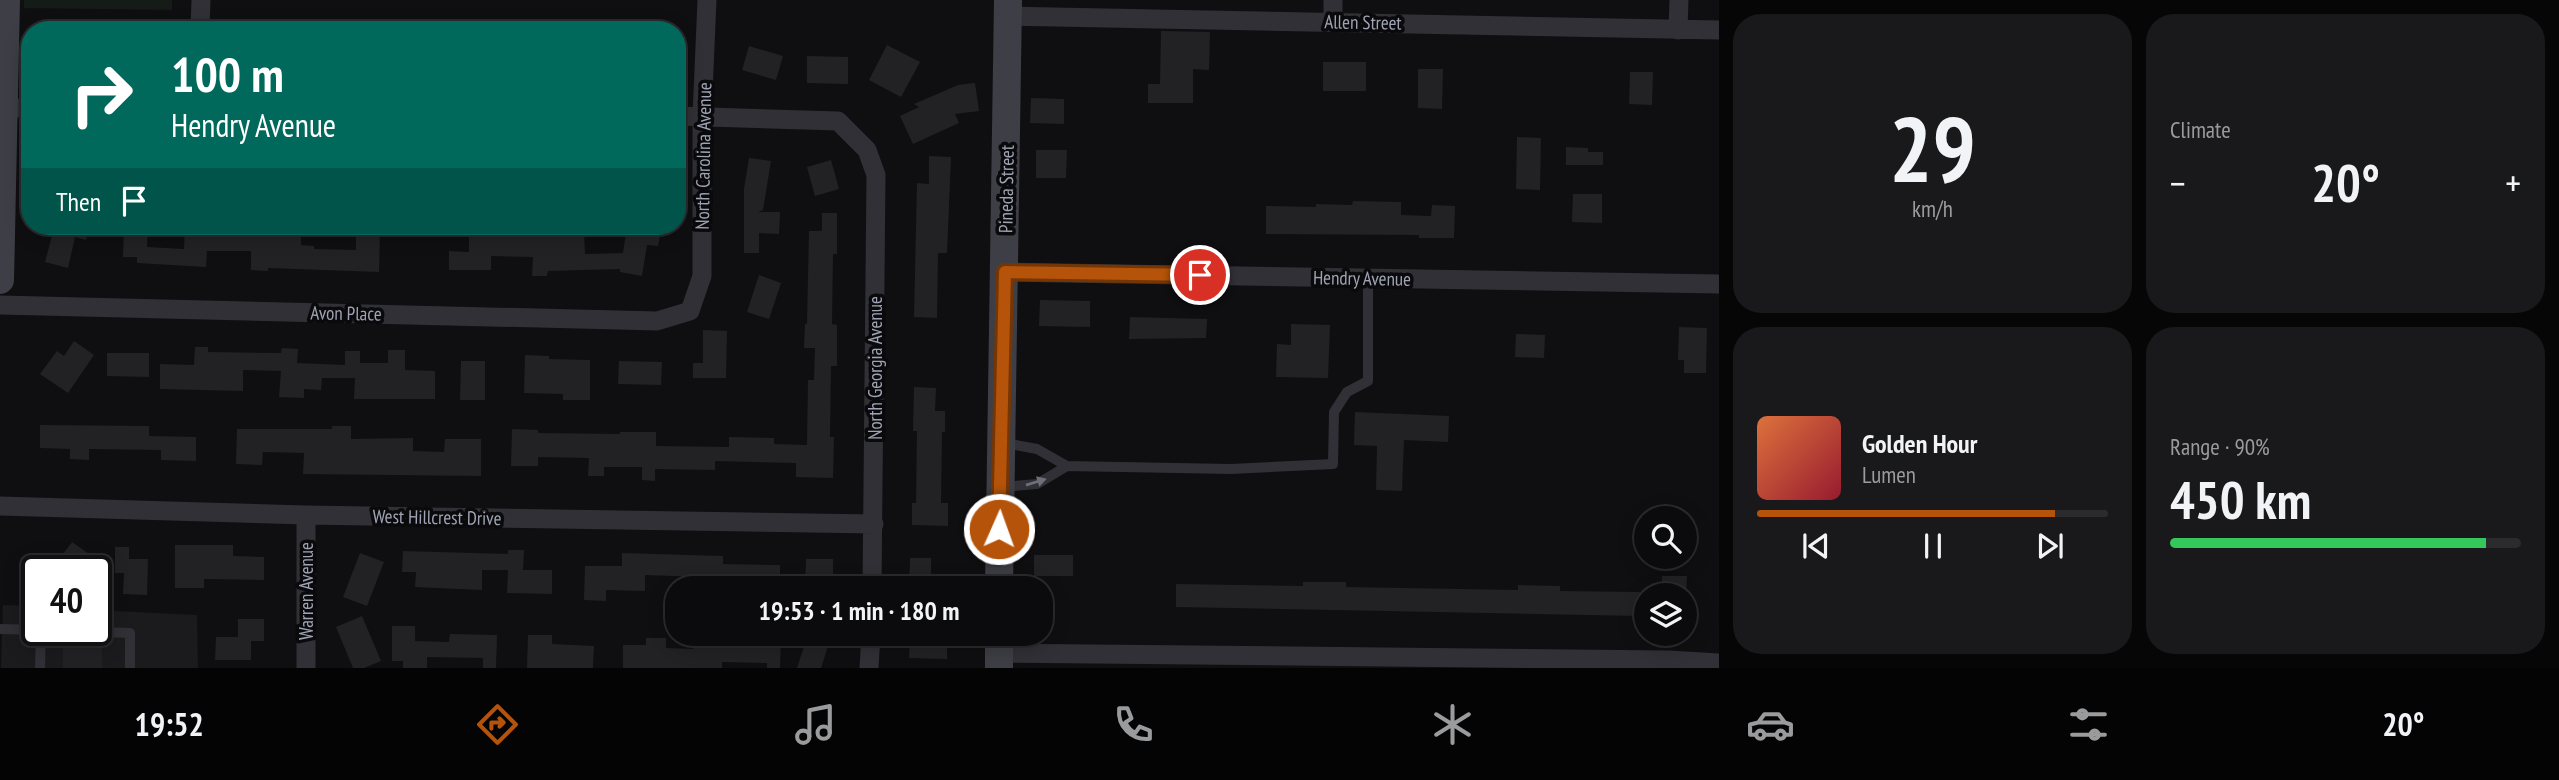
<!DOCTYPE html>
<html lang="en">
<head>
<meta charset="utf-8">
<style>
	:root { --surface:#0b0b0d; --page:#19191b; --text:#f1f3f6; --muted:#9a9b9d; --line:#2b2b2e; --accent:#b45309 }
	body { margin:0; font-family:"PT Sans Narrow",sans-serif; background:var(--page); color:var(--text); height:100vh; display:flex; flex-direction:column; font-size:26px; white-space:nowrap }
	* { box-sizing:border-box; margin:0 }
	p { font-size:23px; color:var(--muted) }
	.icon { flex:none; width:38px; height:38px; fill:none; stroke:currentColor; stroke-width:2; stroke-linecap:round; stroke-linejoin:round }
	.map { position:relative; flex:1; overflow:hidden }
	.details { display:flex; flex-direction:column; gap:14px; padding:14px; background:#060607; width:840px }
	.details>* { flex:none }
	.banner { position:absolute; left:21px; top:21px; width:665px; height:214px; border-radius:28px; box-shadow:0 4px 18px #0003,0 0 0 2px var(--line); background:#00695c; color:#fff; overflow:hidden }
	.controls { position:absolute; left:1634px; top:506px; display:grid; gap:14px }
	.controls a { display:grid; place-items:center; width:63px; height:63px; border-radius:50%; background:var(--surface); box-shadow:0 4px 18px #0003,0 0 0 2px var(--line); font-size:35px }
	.speed { position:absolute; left:21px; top:555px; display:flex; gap:14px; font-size:35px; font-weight:700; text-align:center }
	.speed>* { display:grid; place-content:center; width:91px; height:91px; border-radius:50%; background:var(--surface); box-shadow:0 4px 18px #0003,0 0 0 2px var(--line); line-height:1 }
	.speed .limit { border:4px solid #111; border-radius:10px; background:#fff; color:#111 }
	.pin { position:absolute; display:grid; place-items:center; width:60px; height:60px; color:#fff; margin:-30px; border:4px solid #fff; border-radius:50%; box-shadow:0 2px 7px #0007 }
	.me { position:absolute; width:77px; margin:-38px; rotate:2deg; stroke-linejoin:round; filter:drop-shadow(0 0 5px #0008) }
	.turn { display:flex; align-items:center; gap:24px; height:147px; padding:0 35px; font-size:32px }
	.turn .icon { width:91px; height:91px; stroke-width:2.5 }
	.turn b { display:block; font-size:49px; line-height:60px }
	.then { display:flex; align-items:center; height:66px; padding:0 35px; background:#0003; gap:14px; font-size:26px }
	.big { font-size:52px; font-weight:700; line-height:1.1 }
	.details .card { flex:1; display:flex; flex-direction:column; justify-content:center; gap:10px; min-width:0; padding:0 24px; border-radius:28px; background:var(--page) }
	.details .dial { align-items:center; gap:0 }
	.dial b { font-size:91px; line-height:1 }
	.song { display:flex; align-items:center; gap:21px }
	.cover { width:84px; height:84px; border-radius:10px; background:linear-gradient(135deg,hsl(20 70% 55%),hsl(350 70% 35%)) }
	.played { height:7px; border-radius:4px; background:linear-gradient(90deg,var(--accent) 85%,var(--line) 85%) }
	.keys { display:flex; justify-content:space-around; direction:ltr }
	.heat { display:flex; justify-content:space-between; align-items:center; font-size:38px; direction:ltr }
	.charge { height:10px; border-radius:5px; background:linear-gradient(90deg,#34c759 90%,var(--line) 0) }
	.details .tiles { flex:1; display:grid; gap:14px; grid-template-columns:repeat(2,1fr) }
	.trip { position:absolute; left:665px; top:576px; width:388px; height:70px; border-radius:28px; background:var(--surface); box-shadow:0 4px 18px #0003,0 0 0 2px var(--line); font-weight:700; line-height:70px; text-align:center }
	.tabs { display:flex; height:112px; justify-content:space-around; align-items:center; background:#040405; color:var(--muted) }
	.tabs .icon { width:49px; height:49px }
	.tabs .active { color:var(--accent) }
	.tabs b { font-size:32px; color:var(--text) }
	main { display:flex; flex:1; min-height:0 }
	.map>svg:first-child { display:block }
	.built { fill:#1b1b1e }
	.green { fill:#151c17 }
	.building { fill:#222225 }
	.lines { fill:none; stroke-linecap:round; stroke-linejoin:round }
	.lane { stroke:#303036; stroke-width:10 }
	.street { stroke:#303036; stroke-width:19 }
	.secondary { stroke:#3e3f46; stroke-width:28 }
	.oneway { fill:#6d6f7b }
	.route-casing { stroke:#753606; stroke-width:18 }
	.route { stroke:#b45309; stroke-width:12 }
	.labels { text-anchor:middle; stroke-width:7; stroke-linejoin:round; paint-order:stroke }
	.street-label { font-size:19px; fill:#9fa3b3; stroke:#0a0a0c }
</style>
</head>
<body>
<main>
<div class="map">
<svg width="1719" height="668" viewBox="0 0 1719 668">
	<rect width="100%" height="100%" fill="#0f0f11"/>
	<path class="built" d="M3,605l34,1v24h59v-20l101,5 1,53h-197z"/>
	<path class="green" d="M24,0h148v10l-148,-2z"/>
	<path class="building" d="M1161,31l49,1 -1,38 -16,-1v34h-45v-19h12z
		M887,45l33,17 -19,35 -32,-17z
		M749,46l34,10 -7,24 -34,-10z
		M807,56l41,1v27l-41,-1z
		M1323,62h43v29h-43z
		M1418,69h25l-1,40 -24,-1z
		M1630,72h23l-1,33 -23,-1z
		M975,83l4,28 -24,3 4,9 -46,21 -13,-28 19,-9 -5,-3 44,-19z
		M1031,98l33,1v25l-34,-1z
		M1517,137l24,1 -1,52 -24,-1z
		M1566,147l22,1v4h15v13h-37z
		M1036,150h31l-1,28h-30z
		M929,156l22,1 -4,96h-9l-1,65 -23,-1 3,-134 12,1z
		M749,158l22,3 -8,49 -5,2h22l-1,22 -20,-1v20h-15v-64z
		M831,160l8,29 -24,7 -8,-29z
		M1573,194h29v29l-30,-1z
		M1353,201l48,1v13l30,1 1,-11 23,1 -1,32h-35v-3l-153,-1v-28l50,1v-3l36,1z
		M822,213h15v41h-4l-1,70 5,1v41h-6l-1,71h4l-1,41 -37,-1v-14l-81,-2v9l-60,-1v12l-13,-1v-13h-38v9h-16l1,-18 -51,-1v9h-27l1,-37 26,1v3l82,1v-2h36v14l73,1v-10l45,1v6l33,1 1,-65h6l1,-32h-11l1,-24h2l2,-93h13z
		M49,226h41l-4,14 -11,-3 -7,31 -23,-6 8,-30 -5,-1z
		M124,226h24l-1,21 37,2 1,-22 35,2v-3h48v5l33,1v13l13,1v3l42,1v-20l24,1 -1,41 -111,-4v3l-17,-1v-19h-44l-1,16 -69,-4v-6h-14z
		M627,226l34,5 -3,15 -11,-1 -5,31 -22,-4v-3l-72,2 -1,5h-15l1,-19 -42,-1v14h-42v-19l20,1v-20l115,1 1,21 38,-1z
		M759,275l22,8 -12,36 -22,-7z
		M1040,300l50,1v26l-51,-1z
		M1130,317l77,2 -1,19 -77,1z
		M1291,324l39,1 -2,53 -52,-1 1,-33 14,1z
		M1679,327l28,1 -1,45h-22v-13h-6z
		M703,330l24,1 -1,47h-33v-15h10z
		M1516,334l29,1 -1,23 -29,-1z
		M74,341l20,14 -26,38 -28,-19 17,-23 7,5z
		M195,347h13v5l73,1 1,-5 16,1 -1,14 48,2v-14h15v12h28v-13h17v20l30,1v28h-81l1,-21h-33l-1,12 -17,-1v9l-25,-1 2,-26 -38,-1v21l-83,-2v-25l34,1z
		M107,353h42v24l-42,-1z
		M525,355l24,1v3l41,1v40h-27v-6l-39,-1z
		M461,361h24v39h-25z
		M619,361l43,1 -1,23 -43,-1z
		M914,387l22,1 -1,23h10v21h-3l-1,71h7v23l-36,-1v-22h4l1,-72h-4z
		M1355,412l94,4 -1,26 -44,-2 -2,51 -26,-1 1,-44 -23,-1z
		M40,425l109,1v10l47,1v24l-35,-1v-10l-72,-1v11l-19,-1v-10l-30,-1z
		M332,426h19v13l62,-1v13l31,1 1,-13h36v37l-178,-2 1,-21 -41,-1 -1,13 -26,-1 1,-35h95z
		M72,542l20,14 -10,14h-31z
		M175,545h58v11l31,1v23l-60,-1v9h-29z
		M115,547h14v12h19l-1,36 -24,-1 1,-21h-9z
		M508,550h16l-1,20h29v24l-45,-1 1,-23h-26v20l-67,-3 1,-15h-14l1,-21 105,3z
		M360,553l24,9 -17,44 -24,-9z
		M622,553l101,3v8l57,1v23h-77v-11l-58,-2v16l-39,-1v11l-22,-1 1,-34h37z
		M1034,555h39v21h-39z
		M910,558h21v30h-22z
		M806,559h27v29h-28z
		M1662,576h25l-1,19h-25z
		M1303,582h43v5l172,3v-5l42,1v5l80,1 -1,24 -463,-9v-23l127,2z
		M362,616l19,45 -17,7h-11l-17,-41z
		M238,619h26v22h-13v19h-36l1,-23h22z
		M392,626h23v15l34,1 1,-8 47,1 -1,33h-13v-10l-56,-1v11h-24v-7h-11z
		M808,634h24l-11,34h-24z
		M910,634h37v25l-38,-1z
		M528,635h24v9l42,2 -1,22h-66z
		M735,637l46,1 -1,30h-13v-5l-45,-1v6h-99v-23h23v-7h20v10l27,1v-11l42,1z
		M63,638l39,1v29h-39z"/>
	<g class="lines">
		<path class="lane" d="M1005,443l32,6 30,17 164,3 102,-5 1,-52 13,-20 21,-11v-103
			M1003,487l34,-3 30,-18
			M0,629l37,1
			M46,630l84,3v35
			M40,668l1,-38"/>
		<path class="street" d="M1007,16l712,14
			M1333,21v-21
			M200,30l1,-30
			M1678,30l1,-30
			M0,108h30
			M677,116l161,5 29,29 9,25 -4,413
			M1005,272l714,12
			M0,305l657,16 33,-10 12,-35v-160l5,-116
			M0,506l306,9 568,9
			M999,653l670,7 50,3
			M306,668v-153
			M869,668l2,-34"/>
		<path class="secondary" d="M0,280l6,-280
			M999,588l9,-588
			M999,668v-34"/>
	</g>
	<defs><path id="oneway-solid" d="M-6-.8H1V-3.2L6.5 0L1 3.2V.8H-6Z" transform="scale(1.75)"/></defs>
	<use class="oneway" href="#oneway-solid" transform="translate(1036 482) rotate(-17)"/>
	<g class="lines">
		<g class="route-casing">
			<path id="route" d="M999,529l6,-257 195,3"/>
		</g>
		<use href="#route" class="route"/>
	</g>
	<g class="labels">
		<g class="street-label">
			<text transform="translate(1363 22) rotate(1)" y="7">Allen Street</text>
			<text transform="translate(703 156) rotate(-89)" y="7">North Carolina Avenue</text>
			<text transform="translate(1006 189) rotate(-89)" y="7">Pineda Street</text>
			<text transform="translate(1362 278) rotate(1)" y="7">Hendry Avenue</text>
			<text transform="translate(346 313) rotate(1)" y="7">Avon Place</text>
			<text transform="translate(875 368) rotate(-90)" y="7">North Georgia Avenue</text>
			<text transform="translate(437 517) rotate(1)" y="7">West Hillcrest Drive</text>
			<text transform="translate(306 591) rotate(-90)" y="7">Warren Avenue</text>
		</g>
	</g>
</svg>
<div class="controls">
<a><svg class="icon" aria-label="search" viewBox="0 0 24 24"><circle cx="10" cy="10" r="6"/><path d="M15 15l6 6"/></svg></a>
<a><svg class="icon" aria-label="layers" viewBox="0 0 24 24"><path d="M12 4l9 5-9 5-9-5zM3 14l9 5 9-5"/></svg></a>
</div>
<div class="speed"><div class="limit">40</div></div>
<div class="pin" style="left:1200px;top:275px;background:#d93025"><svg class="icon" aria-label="arrive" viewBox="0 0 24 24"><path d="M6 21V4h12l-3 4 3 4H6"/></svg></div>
<svg class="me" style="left:999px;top:529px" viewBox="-20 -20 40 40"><circle r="17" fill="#b45309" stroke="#fff" stroke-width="3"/><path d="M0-11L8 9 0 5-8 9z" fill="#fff"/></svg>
<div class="trip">19:53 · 1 min · 180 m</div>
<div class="banner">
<div class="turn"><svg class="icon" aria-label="right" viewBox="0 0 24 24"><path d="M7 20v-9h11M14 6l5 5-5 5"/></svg><div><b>100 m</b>Hendry Avenue</div></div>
<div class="then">Then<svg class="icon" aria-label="arrive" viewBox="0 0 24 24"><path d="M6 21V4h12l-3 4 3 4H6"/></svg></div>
</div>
</div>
<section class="details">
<div class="tiles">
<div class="card dial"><b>29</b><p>km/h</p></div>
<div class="card"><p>Climate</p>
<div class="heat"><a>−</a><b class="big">20°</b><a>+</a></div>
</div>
<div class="card">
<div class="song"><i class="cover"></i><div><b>Golden Hour</b><p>Lumen</p></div></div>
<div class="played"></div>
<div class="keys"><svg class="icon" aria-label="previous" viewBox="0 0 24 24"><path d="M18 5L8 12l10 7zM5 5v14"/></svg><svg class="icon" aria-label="pause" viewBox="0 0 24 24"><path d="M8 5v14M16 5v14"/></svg><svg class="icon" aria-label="next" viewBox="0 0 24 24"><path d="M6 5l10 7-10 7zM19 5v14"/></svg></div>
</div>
<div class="card"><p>Range · 90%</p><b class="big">450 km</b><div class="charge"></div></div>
</div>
</section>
</main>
<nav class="tabs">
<b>19:52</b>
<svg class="icon active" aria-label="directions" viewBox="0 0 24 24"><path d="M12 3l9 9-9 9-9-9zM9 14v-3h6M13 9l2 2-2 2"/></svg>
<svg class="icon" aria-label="music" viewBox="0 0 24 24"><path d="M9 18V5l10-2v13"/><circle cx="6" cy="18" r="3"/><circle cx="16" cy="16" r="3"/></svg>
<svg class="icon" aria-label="phone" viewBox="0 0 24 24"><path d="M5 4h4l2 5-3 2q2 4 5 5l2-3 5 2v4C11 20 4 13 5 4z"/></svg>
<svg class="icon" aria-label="climate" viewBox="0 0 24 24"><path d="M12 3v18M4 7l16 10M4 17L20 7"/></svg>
<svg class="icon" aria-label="car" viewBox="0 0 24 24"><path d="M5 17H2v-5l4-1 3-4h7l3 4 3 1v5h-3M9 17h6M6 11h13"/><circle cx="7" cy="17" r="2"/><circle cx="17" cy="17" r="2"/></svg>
<svg class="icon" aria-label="filters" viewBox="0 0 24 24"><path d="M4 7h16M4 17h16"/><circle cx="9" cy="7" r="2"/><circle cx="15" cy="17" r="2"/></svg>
<b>20°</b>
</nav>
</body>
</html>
